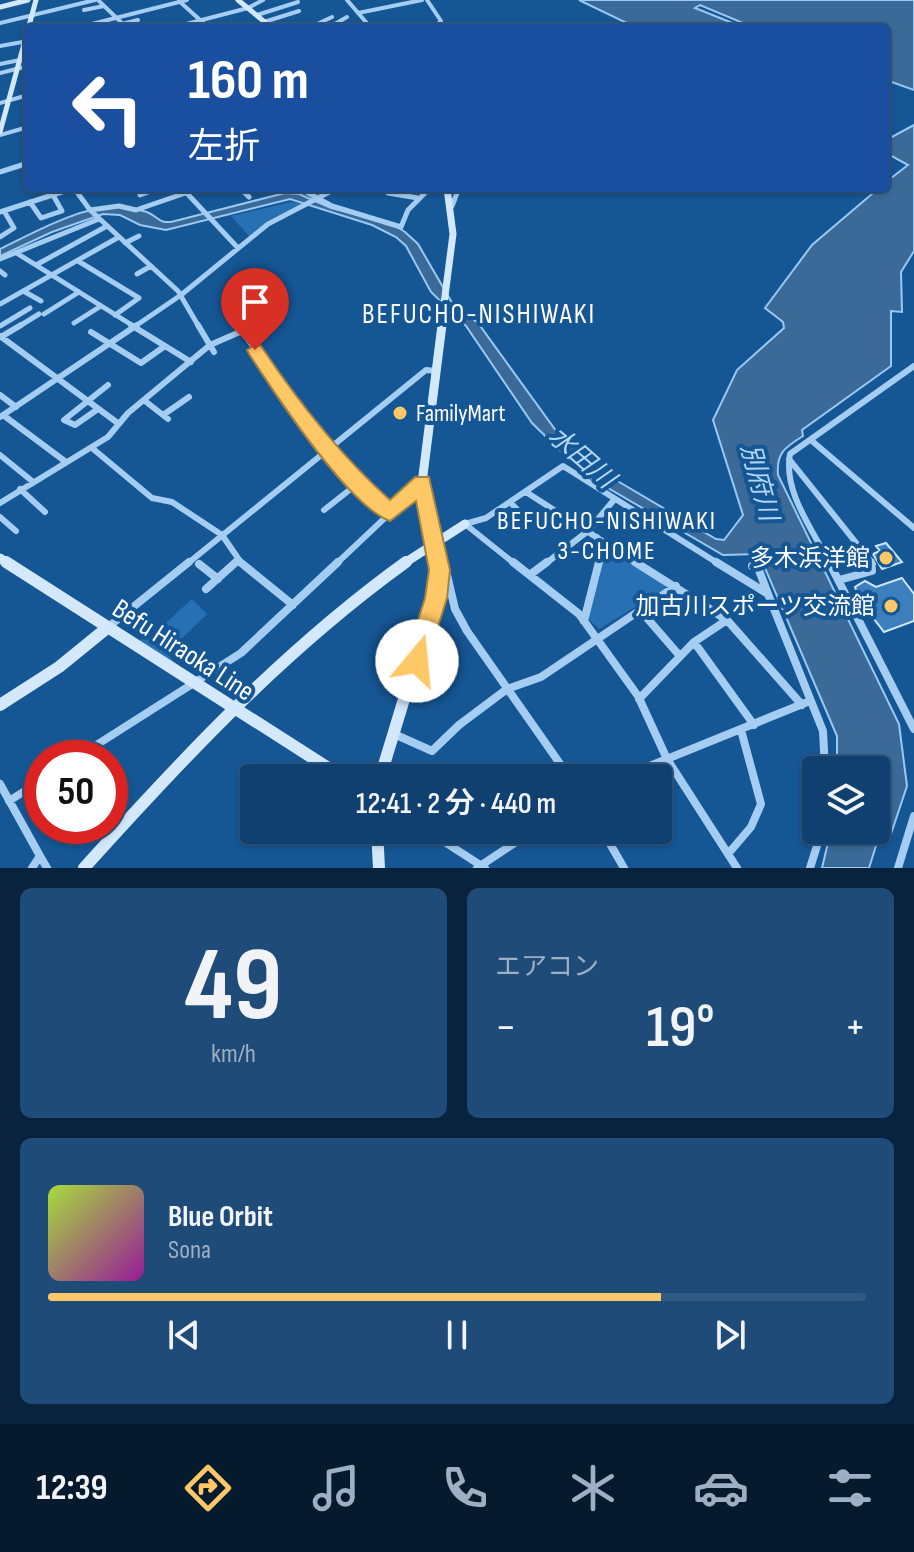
<!DOCTYPE html>
<html lang="ja">
<head>
<meta charset="utf-8">
<style>
	:root { --surface:#104070; --page:#1e4b78; --text:#f1f3f6; --muted:#9cafc3; --line:#305983; --accent:#ffc866 }
	body { margin:0; font-family:"Sofia Sans Condensed","Noto Sans JP",sans-serif; background:var(--page); color:var(--text); height:100vh; display:flex; flex-direction:column; font-size:30px; white-space:nowrap }
	* { box-sizing:border-box; margin:0 }
	p { font-size:26px; color:var(--muted) }
	.icon { flex:none; width:44px; height:44px; fill:none; stroke:currentColor; stroke-width:2; stroke-linecap:round; stroke-linejoin:round }
	.map { position:relative; height:868px; overflow:hidden }
	.details { display:flex; flex-direction:column; gap:20px; padding:20px; background:#09233e; flex:1 }
	.details>* { flex:none }
	.hud { position:absolute; left:24px; top:24px; width:866px; height:168px; border-radius:8px; box-shadow:0 2px 6px #0004,0 0 0 2px var(--line); background:#1a4fa0; color:#fff; overflow:hidden }
	.tools { position:absolute; left:802px; top:756px; display:grid; gap:16px }
	.tools a { display:grid; place-items:center; width:88px; height:88px; border-radius:8px; background:var(--surface); box-shadow:0 2px 6px #0004,0 0 0 2px var(--line); font-size:40px }
	.speed { position:absolute; left:24px; top:740px; display:flex; gap:16px; font-size:40px; font-weight:700; text-align:center }
	.speed>* { display:grid; place-content:center; width:104px; height:104px; border-radius:50%; background:var(--surface); box-shadow:0 2px 6px #0004,0 0 0 2px var(--line); line-height:1 }
	.speed .limit { border:12px solid #d22; background:#fff; color:#111 }
	.pin { position:absolute; display:grid; place-items:center; width:68px; height:68px; color:#fff; margin:-82px -34px; border-radius:50% 50% 50% 0; rotate:-45deg; box-shadow:0 0 8px #0007 }
	.pin .icon { rotate:45deg }
	.me { position:absolute; width:88px; margin:-44px; rotate:17deg; stroke-linejoin:round; filter:drop-shadow(0 0 6px #0008) }
	.turn { display:flex; align-items:center; gap:28px; height:168px; padding:0 32px; font-size:36px }
	.turn .icon { width:104px; height:104px; stroke-width:2.5 }
	.turn b { display:block; font-size:56px; line-height:68px }
	.big { font-size:60px; font-weight:600; line-height:1.1 }
	.details .tile { flex:1; display:flex; flex-direction:column; justify-content:center; gap:12px; min-width:0; padding:0 28px; border-radius:12px; background:var(--page) }
	.details .dial { align-items:center; gap:0 }
	.dial b { font-size:104px; line-height:1 }
	.song { display:flex; align-items:center; gap:24px }
	.cover { width:96px; height:96px; border-radius:12px; background:linear-gradient(135deg,hsl(80 70% 55%),hsl(300 70% 35%)) }
	.played { height:8px; border-radius:4px; background:linear-gradient(90deg,var(--accent) 75%,var(--line) 75%) }
	.keys { display:flex; justify-content:space-around; direction:ltr }
	.heat { display:flex; justify-content:space-between; align-items:center; font-size:44px; direction:ltr }
	.details .tiles { flex:1; display:grid; gap:20px; grid-template-columns:1fr 1fr }
	.tile:last-child { grid-column:span 2 }
	.trip { position:absolute; left:240px; top:764px; width:432px; height:80px; border-radius:8px; background:var(--surface); box-shadow:0 2px 6px #0004,0 0 0 2px var(--line); font-weight:600; line-height:80px; text-align:center }
	.menu { display:flex; height:128px; justify-content:space-around; align-items:center; background:#061a2d; color:var(--muted) }
	.menu .icon { width:56px; height:56px }
	.menu .active { color:var(--accent) }
	.menu b { font-size:36px; color:var(--text) }
	.map>svg:first-child { display:block }
	.green { fill:#2870b4 }
	.water { fill:#3b6a98; stroke:#98c9f4; stroke-width:2 }
	.building { fill:#3d7fbd; stroke:#cde6fc; stroke-width:2 }
	.lines { fill:none; stroke-linecap:round; stroke-linejoin:round }
	.street-far3 { stroke:#a5cdf2; stroke-width:4 }
	.street-far2 { stroke:#a5cdf2; stroke-width:5 }
	.street-far1 { stroke:#a5cdf2; stroke-width:6 }
	.street { stroke:#a5cdf2; stroke-width:8 }
	.secondary-far3 { stroke:#d4e8fc; stroke-width:5 }
	.secondary-far2 { stroke:#d4e8fc; stroke-width:7 }
	.secondary-far1 { stroke:#d4e8fc; stroke-width:9 }
	.secondary { stroke:#d4e8fc; stroke-width:12 }
	.route { fill:#ffc866; stroke:#a68242; stroke-width:2 }
	.poi-dot { fill:#ffc866; stroke:#155695; stroke-width:3 }
	.labels { text-anchor:middle; stroke-width:8; stroke-linejoin:round; paint-order:stroke }
	.poi-label { font-size:24px; fill:#fff; stroke:#155695; text-anchor:end }
	.water-label { font-size:26px; font-style:italic; fill:#b2d7f8; stroke:#155695 }
	.neighbourhood-label { font-size:26px; letter-spacing:2px; fill:#fff; stroke:#155695 }
	.quarter-label { font-size:28px; letter-spacing:2px; fill:#fff; stroke:#155695 }
	.near-street-label { font-size:28px; fill:#fff; stroke:#155695 }
</style>
</head>
<body>
<div class="map">
<svg width="914" height="868" viewBox="0 0 914 868">
	<rect width="100%" height="100%" fill="#155695"/>
	<path class="green" d="M291,202l10,2 -32,16 -20,16 -18,-20z
		M600,542l66,43 -1,4 -66,40 -13,-12 14,-40z
		M192,599l15,15 -40,39 9,12 -37,-23 8,-8 3,3z"/>
	<path class="water" d="M579,0h335v90l-28,-10v-52h-131l-55,-23 -5,3 50,20h-108z
		M914,125v126l-13,21 1,40 -11,-1v55l-89,64 1,6c-17,11 -27,16 -25,39l121,249 8,62 -16,48 -10,-4 -12,38h-47l9,-38h45v-60h-39v-34l-78,-182 -36,1 -139,-81 -52,-51 -66,-97 -35,-34 -25,-46 -10,-9 -24,-12 -82,-26 -124,31 -26,-5 -20,-10 -17,-1 -51,18 -52,24v-7c31,-15 84,-45 119,-42 7,1 25,3 30,6 10,5 10,10 22,9l114,-29 14,1 32,14 60,15 14,9 13,12 33,57 27,22 84,116 47,37 107,63 8,1 19,-25 -30,-95 24,-50 47,-42 -1,-6 -18,-14 47,-63 67,-57h7v-6l22,-17 -22,-12v-13z"/>
	<path class="building" d="M886,543l16,19 -20,7 -9,-15 7,-3 -4,-5z
		M902,578l12,16v27l-30,11 -20,-26 5,-1 -12,-12 -2,-6 10,-6 11,6z"/>
	<g class="lines">
		<path class="street-far3" d="M98,0l29,28
			M347,0l24,28
			M427,0l14,21 -7,6
			M179,1l30,27
			M84,10l20,-4
			M358,13l64,-13
			M257,15l41,-13
			M264,22l35,-11
			M0,23l95,-23
			M122,24l16,-4
			M76,28l111,-28
			M102,28l19,-5
			M171,28l77,-20 15,-8
			M319,28l-6,-2 19,-9
			M328,28l19,-11
			M0,46l28,-5
			M0,64l20,-4
			M0,73l28,-7
			M0,103l28,-8
			M0,135l28,-8"/>
		<path class="street-far2" d="M0,172l28,-9
			M74,188l16,22 88,81 21,36
			M182,188l56,60
			M240,188l9,9
			M299,188l33,18 69,21 7,-17 22,-22
			M409,188l17,4
			M244,192l13,-4
			M388,193l30,5
			M140,195l19,-7
			M30,202l11,16 21,-7 -9,-16
			M452,206l7,-18
			M90,210l29,-4 17,4 64,-22
			M0,212l74,-24
			M0,237l14,-9 -10,-17
			M125,243l14,-7
			M18,254l117,73
			M0,259l99,-40
			M78,261l61,37 -24,17
			M36,265l71,-39
			M0,271l5,4
			M137,274l14,-8
			M25,292l16,9
			M0,304l119,-67
			M44,314l35,-22
			M74,323l27,-17
			M0,326l30,-18
			M18,327l21,-13
			M134,327l47,-32 87,-71 69,-36"/>
		<path class="street-far1" d="M131,325l60,37
			M198,325l16,27
			M91,332l50,31 24,-17
			M0,336l119,88
			M1,337l20,-12
			M0,395l16,12
			M145,401l23,18
			M98,409l-23,16 -11,-5 44,-35
			M3,415l63,47
			M163,415l26,-18
			M0,417l137,-92
			M812,441l102,87
			M92,448l60,50 20,4 50,33 20,29
			M0,455l32,26
			M789,459l84,105
			M20,489l25,23
			M526,492l112,72
			M510,502l17,18
			M0,503l108,-66 20,-24 82,-68 32,-14 86,118 62,64
			M324,510l33,-26
			M0,517l16,14
			M465,524l21,-6 77,-52 156,98
			M465,524l50,40
			M597,537l2,27
			M187,564l239,-194 10,1
			M234,564l4,-4
			M336,564l86,-81
			M545,564l43,-33 25,-30
			M830,564c-17,-34 -47,-72 -40,-110l124,-88"/>
		<path class="street" d="M240,562l53,43
			M513,562l66,52 59,82 29,63 70,109
			M635,562l92,58 75,85
			M716,562l52,32 55,137 2,39
			M829,562l85,167
			M199,564l19,15
			M752,566l5,-1 11,29
			M440,570l7,5 8,34 12,22 103,147
			M531,574l16,-12
			M839,580l33,-9 -1,-9
			M206,589l30,-27
			M640,610l39,45
			M584,621l15,-59
			M107,628l82,-66
			M694,642l60,83
			M639,699l55,-57 33,-22
			M394,734l38,17 27,-26 48,-36 34,-12 135,-91
			M76,758l165,-105 97,-91
			M620,778l185,-75
			M0,784l40,72 -8,12
			M9,801l33,-21
			M426,830l59,38
			M602,830l22,38
			M728,854l23,-27 10,-23 -20,-74
			M40,856l7,12
			M477,868l57,-38
			M810,868l12,-38
			M898,868l16,-52"/>
		<path class="secondary-far3" d="M238,0l34,28
			M0,7l28,-7
			M431,28l3,-1
			M0,132l36,-132"/>
		<path class="secondary-far2" d="M441,327l12,-93 -6,-46"/>
		<path class="secondary-far1" d="M0,558l9,6
			M403,564l62,-40
			M439,564l-17,-81 20,-158"/>
		<path class="secondary" d="M6,562l338,216
			M0,705l59,-38 48,-39
			M380,778l59,-194 -1,-22
			M377,830l2,38
			M84,868c100,-111 200,-218 322,-306"/>
	</g>
	<path class="route" d="M255,344l6,2c38,57 78,108 129,154l25,-23h14l21,93 -3,28 -22,70 -8,4 -8,-4 -4,-7 20,-63 4,-28 -13,-69 -26,20c-42,-15 -115,-127 -141,-167l-2,-4z"/>
	<g class="poi-dot">
		<circle cx="400" cy="413" r="8"/>
		<circle cx="886" cy="558" r="8"/>
		<circle cx="891" cy="606" r="8"/>
	</g>
	<g class="labels">
		<g class="poi-label">
			<text x="416" y="421" text-anchor="start">FamilyMart</text>
			<text x="870" y="566">多木浜洋館</text>
			<text x="875" y="614">加古川スポーツ交流館</text>
		</g>
		<g class="water-label">
			<text transform="translate(582 457) rotate(41)" y="9">水田川</text>
			<text transform="translate(760 482) rotate(75)" y="9">別府川</text>
		</g>
		<g class="neighbourhood-label">
			<text x="607" y="529">BEFUCHO-NISHIWAKI<tspan x="607" dy="30">3-CHOME</tspan></text>
		</g>
		<g class="quarter-label">
			<text x="479" y="323">BEFUCHO-NISHIWAKI</text>
		</g>
		<g class="near-street-label">
			<text transform="translate(184 649) rotate(33)" y="10">Befu Hiraoka Line</text>
		</g>
	</g>
</svg>
<div class="tools">
<a><svg class="icon" aria-label="layers" viewBox="0 0 24 24"><path d="M12 4l9 5-9 5-9-5zM3 14l9 5 9-5"/></svg></a>
</div>
<div class="speed"><div class="limit">50</div></div>
<div class="pin" style="left:255px;top:350px;background:#d93025"><svg class="icon" aria-label="arrive" viewBox="0 0 24 24"><path d="M6 21V4h12l-3 4 3 4H6"/></svg></div>
<svg class="me" style="left:417px;top:661px" viewBox="-20 -20 40 40"><circle r="19" fill="#fff"/><path d="M0-13L10 11 0 6-10 11z" fill="#ffc866"/></svg>
<div class="trip">12:41 · 2 分 · 440 m</div>
<div class="hud">
<div class="turn"><svg class="icon" aria-label="left" viewBox="0 0 24 24"><path d="M17 20v-9H6M10 6l-5 5 5 5"/></svg><div><b>160 m</b>左折</div></div>
</div>
</div>
<section class="details">
<div class="tiles">
<div class="tile dial"><b>49</b><p>km/h</p></div>
<div class="tile"><p>エアコン</p>
<div class="heat"><a>−</a><b class="big">19°</b><a>+</a></div>
</div>
<div class="tile">
<div class="song"><i class="cover"></i><div><b>Blue Orbit</b><p>Sona</p></div></div>
<div class="played"></div>
<div class="keys"><svg class="icon" aria-label="previous" viewBox="0 0 24 24"><path d="M18 5L8 12l10 7zM5 5v14"/></svg><svg class="icon" aria-label="pause" viewBox="0 0 24 24"><path d="M8 5v14M16 5v14"/></svg><svg class="icon" aria-label="next" viewBox="0 0 24 24"><path d="M6 5l10 7-10 7zM19 5v14"/></svg></div>
</div>
</div>
</section>
<nav class="menu">
<b>12:39</b>
<svg class="icon active" aria-label="directions" viewBox="0 0 24 24"><path d="M12 3l9 9-9 9-9-9zM9 14v-3h6M13 9l2 2-2 2"/></svg>
<svg class="icon" aria-label="music" viewBox="0 0 24 24"><path d="M9 18V5l10-2v13"/><circle cx="6" cy="18" r="3"/><circle cx="16" cy="16" r="3"/></svg>
<svg class="icon" aria-label="phone" viewBox="0 0 24 24"><path d="M5 4h4l2 5-3 2q2 4 5 5l2-3 5 2v4C11 20 4 13 5 4z"/></svg>
<svg class="icon" aria-label="climate" viewBox="0 0 24 24"><path d="M12 3v18M4 7l16 10M4 17L20 7"/></svg>
<svg class="icon" aria-label="car" viewBox="0 0 24 24"><path d="M5 17H2v-5l4-1 3-4h7l3 4 3 1v5h-3M9 17h6M6 11h13"/><circle cx="7" cy="17" r="2"/><circle cx="17" cy="17" r="2"/></svg>
<svg class="icon" aria-label="filters" viewBox="0 0 24 24"><path d="M4 7h16M4 17h16"/><circle cx="9" cy="7" r="2"/><circle cx="15" cy="17" r="2"/></svg>
</nav>
</body>
</html>
